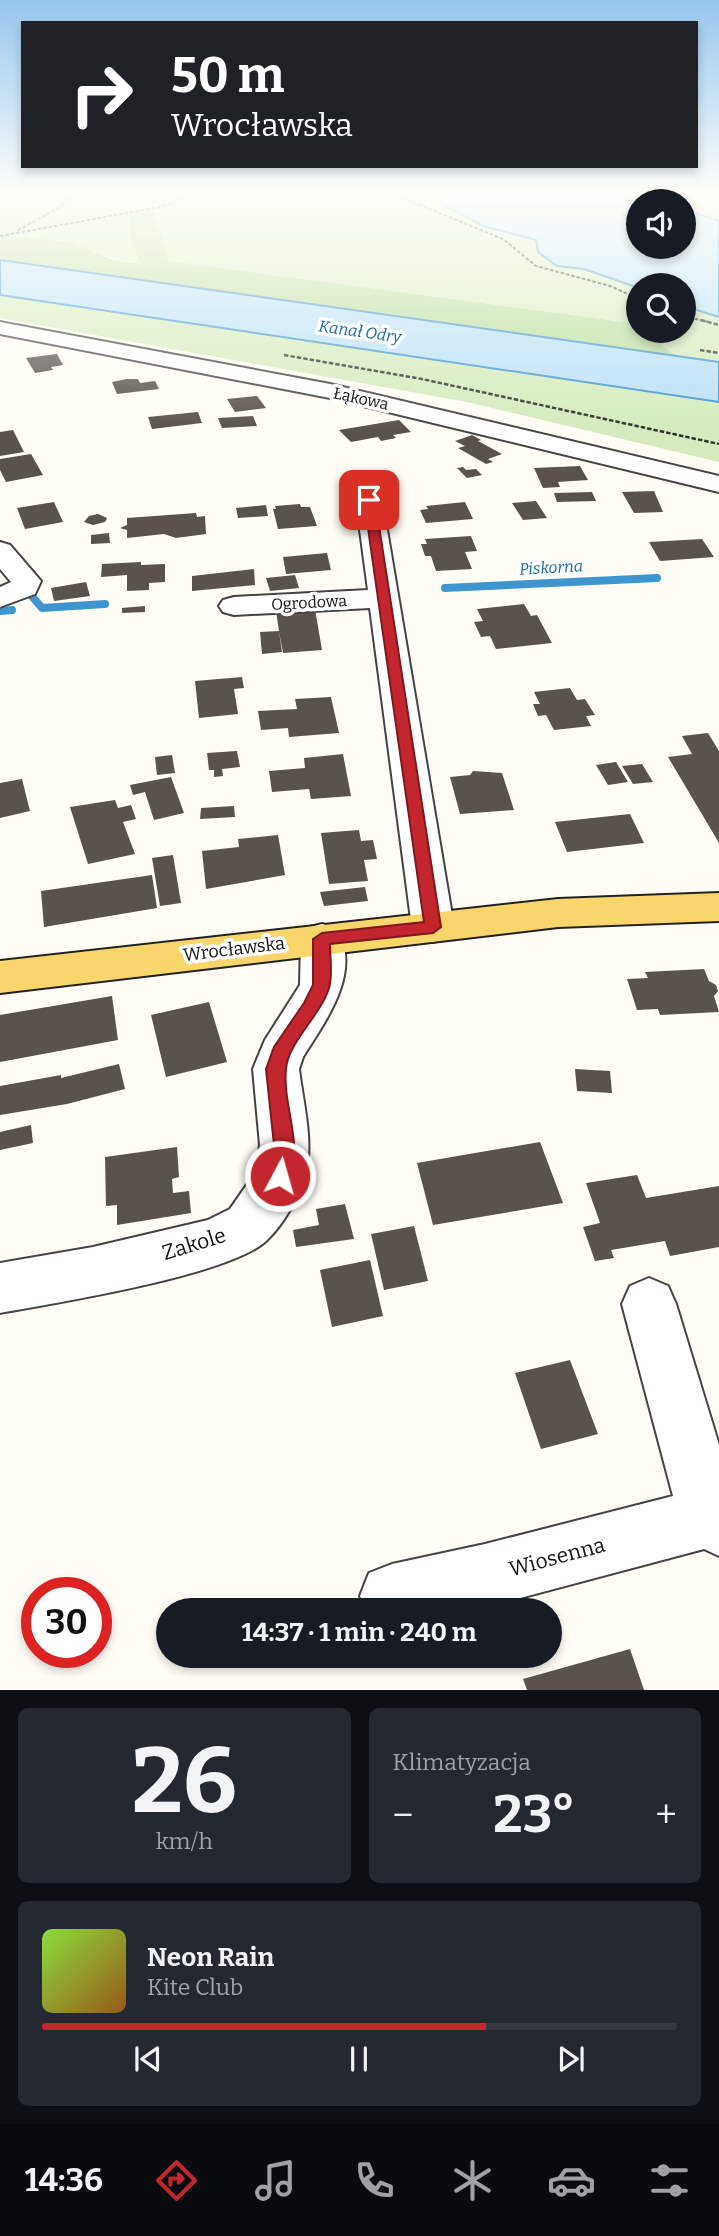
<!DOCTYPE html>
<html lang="pl">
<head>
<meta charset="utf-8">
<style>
	:root { --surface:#171b24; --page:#242831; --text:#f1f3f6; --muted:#9ea1a6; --line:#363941; --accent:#c4262e }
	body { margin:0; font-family:Bitter,serif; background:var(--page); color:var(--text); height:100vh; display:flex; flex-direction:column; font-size:26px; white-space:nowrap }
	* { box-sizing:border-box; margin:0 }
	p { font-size:23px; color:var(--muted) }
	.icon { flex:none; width:38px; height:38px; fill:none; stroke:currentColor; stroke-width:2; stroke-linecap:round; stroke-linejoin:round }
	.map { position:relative; height:1690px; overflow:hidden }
	.drawer { display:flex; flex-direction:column; gap:18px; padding:18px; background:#0d0f14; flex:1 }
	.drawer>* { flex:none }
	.top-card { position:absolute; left:21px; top:21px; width:677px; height:147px; border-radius:0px; box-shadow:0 4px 10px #0003; background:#202124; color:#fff; overflow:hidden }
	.buttons { position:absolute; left:626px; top:189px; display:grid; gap:14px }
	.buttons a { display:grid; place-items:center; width:70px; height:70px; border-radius:50%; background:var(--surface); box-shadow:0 4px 10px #0003; font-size:35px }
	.speed { position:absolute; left:21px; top:1577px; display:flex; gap:14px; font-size:35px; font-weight:700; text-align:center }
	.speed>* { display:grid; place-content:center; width:91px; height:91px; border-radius:50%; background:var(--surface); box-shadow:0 4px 10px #0003; line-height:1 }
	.speed .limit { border:10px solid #d22; background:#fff; color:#111 }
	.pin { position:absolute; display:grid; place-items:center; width:60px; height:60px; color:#fff; margin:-30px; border-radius:14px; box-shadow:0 4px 10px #0006 }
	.me { position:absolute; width:77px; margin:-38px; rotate:6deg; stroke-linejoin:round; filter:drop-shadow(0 0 5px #0008) }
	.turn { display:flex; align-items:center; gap:24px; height:147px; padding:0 35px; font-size:32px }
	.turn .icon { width:91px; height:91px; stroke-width:2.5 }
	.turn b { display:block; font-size:49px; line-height:60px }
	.big { font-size:52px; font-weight:700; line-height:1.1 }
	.drawer .tile { flex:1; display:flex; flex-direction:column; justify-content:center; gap:10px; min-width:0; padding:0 24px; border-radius:10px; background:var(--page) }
	.drawer .dial { align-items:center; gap:0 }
	.dial b { font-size:91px; line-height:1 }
	.song { display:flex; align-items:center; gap:21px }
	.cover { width:84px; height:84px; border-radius:10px; background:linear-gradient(135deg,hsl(90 70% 55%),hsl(30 70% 35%)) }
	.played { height:7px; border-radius:4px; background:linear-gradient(90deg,var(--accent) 70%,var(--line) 70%) }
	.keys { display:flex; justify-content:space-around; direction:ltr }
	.heat { display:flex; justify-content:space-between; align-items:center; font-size:38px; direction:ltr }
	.drawer .tiles { flex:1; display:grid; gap:18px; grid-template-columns:1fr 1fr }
	.tile:last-child { grid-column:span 2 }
	.trip { position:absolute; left:156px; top:1598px; width:406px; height:70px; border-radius:35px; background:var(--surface); box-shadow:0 4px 10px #0003; font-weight:700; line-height:70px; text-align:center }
	.tab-bar { display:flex; height:112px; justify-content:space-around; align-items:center; background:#090b0e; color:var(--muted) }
	.tab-bar .icon { width:49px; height:49px }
	.tab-bar .on { color:var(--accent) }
	.tab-bar b { font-size:32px; color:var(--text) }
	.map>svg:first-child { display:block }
	.green { fill:#d5ebbd }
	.forest { fill:#b9dc9c }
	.water { fill:#b9e0f7; stroke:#3f96cf; stroke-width:2 }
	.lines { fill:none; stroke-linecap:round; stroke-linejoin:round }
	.stream { stroke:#3f96cf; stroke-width:8 }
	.building { fill:#5a524d }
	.minor-casing { stroke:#444; stroke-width:4 }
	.major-casing { stroke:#222; stroke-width:4 }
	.path-far1 { stroke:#333; stroke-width:2; stroke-dasharray:3.5 2; stroke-linecap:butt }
	.path { stroke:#333; stroke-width:2.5; stroke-dasharray:4.5 2; stroke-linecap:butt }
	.minor { fill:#fff; fill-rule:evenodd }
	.major { fill:#f9d66b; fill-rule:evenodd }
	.route { fill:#c4262e; stroke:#7f191e; stroke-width:2 }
	.labels { text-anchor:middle; stroke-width:7; stroke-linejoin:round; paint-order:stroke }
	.far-water-label { font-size:16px; font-style:italic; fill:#1768a6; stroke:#fff }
	.far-street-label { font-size:16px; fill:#111; stroke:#fff }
	.street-label { font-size:18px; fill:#111; stroke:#fff }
	.near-street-label { font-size:21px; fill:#111; stroke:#fff }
</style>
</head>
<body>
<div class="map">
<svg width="719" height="1690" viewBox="0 0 719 1690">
	<rect width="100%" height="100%" fill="#fffdf5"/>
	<path class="green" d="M0,194h417l25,3 -2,7 43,22 54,14 20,26 27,3 55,19v36l-471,-63 -37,-20 11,23c-48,-8 -93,-25 -142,-29z
		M642,194h77v27l-35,-12v-8h-22z
		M0,295l719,107v60l-252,-60 -467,-84z
		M684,306l35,11v45l-43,-6 -13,-10 -1,-15h22z"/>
	<path class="forest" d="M154,210l14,51 471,63v7h23l1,15 13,10 -676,-96v-25l70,7 40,17 31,5 -10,-23 -1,-27z"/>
	<path class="water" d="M418,195l224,-1 20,7h-23v46h45v-38l35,12v96l-35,-11v-21h-45v3l-55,-19 -27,-3 -19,-14 -2,-12 -53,-14 -43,-23 2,-6z
		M0,260l719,102v40l-719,-107z"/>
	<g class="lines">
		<path class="stream" d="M445,588l212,-10
			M30,594l12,14 63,-4
			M0,611l12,-1"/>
	</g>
	<path class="building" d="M57,354l6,11 -12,2 2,3 -18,3 -9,-15z
		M127,379h11l2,4 15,-2 4,8 -42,5 -5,-12z
		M257,396l9,12 -31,4 -8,-13z
		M198,412l4,11 -50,6 -4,-12z
		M253,416l4,10 -35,2 -4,-10z
		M399,420l12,12 -18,3 3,3 -15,3 -3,-4 -27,5 -12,-12z
		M13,430l11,22 -24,4v-24z
		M472,435l9,5 -3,1 24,13 -14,5 5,3 -7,2 -28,-16 7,-2 -10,-5z
		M31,454l12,21 -37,7 -6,-12v-11z
		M580,466l8,14 -30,2 2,5 -17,1 -9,-20z
		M463,467l3,3 10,-1 6,6 -15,3 -10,-10z
		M654,491l9,21 -29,1 -12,-21z
		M592,492l4,9 -39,1 -3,-9z
		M536,501l11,17 -24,2 -11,-17z
		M54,502l9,20 -38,7 -8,-21z
		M465,502l8,17 -47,4 -6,-13 8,-1 -2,-3z
		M300,504l1,3h9l7,19 -39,3 -5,-20h3l-1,-3z
		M266,505l2,11 -30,2 -2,-10z
		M196,513l1,4 8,-1 1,18 -30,4 -12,-4 -37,4v-8l-7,-2 7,-3v-7z
		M98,514l9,4 -2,4 -12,3 -9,-3 5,-6z
		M109,533l1,10 -19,1v-9z
		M471,536l6,15 -12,1 7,17 -36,2 -5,-15h-6l-4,-12h6l-2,-5z
		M702,539l12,18 -54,4 -11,-19z
		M327,553l4,17 -45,4 -3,-17z
		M141,562v3l24,-1v18l-16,1v7l-22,1v-16l-26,2 1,-13z
		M254,569l1,16 -63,6v-15z
		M295,575l4,13 -29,3 -4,-13z
		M86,582l4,14 -36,5 -3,-13z
		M524,604l7,12 6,-1 15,28 -56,6 -6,-13 -9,1 -7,-15 9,-1 -6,-12z
		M145,606v6l-23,1v-5z
		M315,609l7,41 -39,3 -4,-22 3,21 -20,2 -2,-22 19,-1 -3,-20z
		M242,677l2,11 -10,1 4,25 -39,4 -4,-37z
		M570,688l7,12 8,-1 10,16 -9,1 5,10 -37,4 -8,-15 -8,1 -5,-12h7l-6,-12z
		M331,697l8,36 -50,4 -1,-9 -27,2 -3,-19 39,-2 -2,-10z
		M708,733l11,18v92l-51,-86 24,-3 -10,-18z
		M237,751l3,16 -18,2 1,7 -9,1v-7h-5l-2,-17z
		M343,754l8,42 -40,3 -2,-10 -37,3 -3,-21 36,-3 -1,-10z
		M172,755l3,18 -18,2 -2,-18z
		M616,762l12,20 -20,3 -12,-20z
		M642,764l11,18 -20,2 -11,-18z
		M473,771l29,2 12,37 -54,4 -10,-37 20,-2z
		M171,777l13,36 -30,7 -9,-28 -12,3 -3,-10z
		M22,779l8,32 -30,7v-35z
		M115,800l3,8 13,-3 5,14 -13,3 12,32 -47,10 -18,-57z
		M234,806l1,11 -35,2 1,-11z
		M630,814l14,29 -77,9 -12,-30z
		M359,830l2,11 12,-1 4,19 -13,1 4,21 -39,3 -8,-51z
		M278,835l7,40 -79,14 -4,-38 37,-4 -1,-8z
		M173,855l8,48 -21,3 -8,-48z
		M152,875l5,33 -113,19 -3,-36z
		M365,887l3,14 -44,5 -4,-14z
		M704,969l5,12 7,4 2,6 -4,5 5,16 -59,3 -2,-6 -21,1 -10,-31 21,-1 -3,-6z
		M112,996l6,44 -118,22v-47z
		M209,1002l18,60 -61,15 -15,-62z
		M119,1064l6,25 -58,15 -67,11v-29l61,-11v3z
		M575,1069l35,2 2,22 -35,-2z
		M31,1125l2,18 -33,7v-18z
		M540,1142l23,61 -130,22 -16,-62z
		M177,1147l2,30 -7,2 1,14 16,-2 2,22 -74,12v-20l-11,1 -1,-49z
		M637,1175l9,23 73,-12v61l-49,9 -5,-15 -54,9 3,8 -19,3 -12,-34 17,-4 -14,-40z
		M345,1204l9,35 -58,8 -3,-17 26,-5 -3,-16z
		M414,1226l14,55 -44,9 -13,-56z
		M370,1260l13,56 -51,11 -12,-57z
		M570,1360l28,74 -57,15 -26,-76z
		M630,1649l14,41h-117l-4,-11z"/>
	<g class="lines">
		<g class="minor-casing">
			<path id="minor" d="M0,322l330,62 389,92v16l-389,-94 -330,-64z
				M369,492l9,2 4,6 72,427 -6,10 -15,5 -15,-5 -6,-10 -42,-319 -136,7 -11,-3 -4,-6 4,-6 11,-3 134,-7 -12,-90 4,-6z
				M0,542l10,3 31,36 -6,13 -35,13v-20l11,-5 -11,-13z
				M322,924l15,4c25,45 -11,92 -34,129l-4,12c4,34 15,73 6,106 -6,22 -22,50 -38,65 -35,35 -212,63 -267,73v-50l93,-16 115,-27 22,-11 25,-36 5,-28 -7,-76 12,-29 35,-55 1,-46 6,-11z
				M649,1278l19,8 8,18 43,141v111l-15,-7 -229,61h-109l-6,-14 9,-23 23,-9 93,-20 188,-48 -51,-192 8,-18z"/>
		</g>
		<g class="major-casing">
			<path id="major" d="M719,893v28l-161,6 -558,66v-32l558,-62z"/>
		</g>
		<path class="path-far1" d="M393,194l110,45 33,27 74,20 29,13
			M18,230l41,-22 15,-14
			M0,236l160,-29 36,-13
			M684,316l24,6"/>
		<path class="path" d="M701,320l18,5
			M700,350l19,3
			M284,355l138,24 297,65"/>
		<use href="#minor" class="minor"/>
		<use href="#major" class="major"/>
	</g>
	<linearGradient id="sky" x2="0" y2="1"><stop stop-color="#95c6ee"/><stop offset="0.45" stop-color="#fffefa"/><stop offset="1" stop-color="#fffefa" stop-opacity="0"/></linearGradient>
	<rect width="719" height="431" fill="url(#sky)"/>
	<path class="route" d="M369,497l6,3 66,427 -8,6 -103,11c0,13 3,31 -1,44 -8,27 -41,54 -43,81 -4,37 19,77 2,113l-8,3 -7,-3 -3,-6 4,-31 -8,-76 8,-22 30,-44 9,-18v-46l9,-6 102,-11 -60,-422z"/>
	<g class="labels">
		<g class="far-water-label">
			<text transform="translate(360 331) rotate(8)" y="6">Kanał Odry</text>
			<text transform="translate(551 567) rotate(-3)" y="6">Piskorna</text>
		</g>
		<g class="far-street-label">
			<text transform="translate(361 398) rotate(12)" y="6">Łąkowa</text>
			<text transform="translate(309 602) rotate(-3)" y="6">Ogrodowa</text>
		</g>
		<g class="street-label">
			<text transform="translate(234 949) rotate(-7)" y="6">Wrocławska</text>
		</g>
		<g class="near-street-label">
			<text transform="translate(194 1244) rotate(-17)" y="7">Zakole</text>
			<text transform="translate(557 1557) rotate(-15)" y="7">Wiosenna</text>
		</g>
	</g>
</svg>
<div class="buttons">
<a><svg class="icon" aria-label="sound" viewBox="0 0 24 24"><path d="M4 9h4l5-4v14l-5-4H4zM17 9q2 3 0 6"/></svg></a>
<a><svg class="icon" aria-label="search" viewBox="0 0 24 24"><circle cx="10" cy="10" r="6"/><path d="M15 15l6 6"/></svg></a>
</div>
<div class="speed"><div class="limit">30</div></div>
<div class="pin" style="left:369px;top:500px;background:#d93025"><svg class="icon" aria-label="arrive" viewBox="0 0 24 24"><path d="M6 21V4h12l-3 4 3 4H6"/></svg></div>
<svg class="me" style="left:280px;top:1176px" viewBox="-20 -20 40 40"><circle r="17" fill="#c4262e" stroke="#fff" stroke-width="3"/><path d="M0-11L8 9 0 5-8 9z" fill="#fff"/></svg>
<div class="trip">14:37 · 1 min · 240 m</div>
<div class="top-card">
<div class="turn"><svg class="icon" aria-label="right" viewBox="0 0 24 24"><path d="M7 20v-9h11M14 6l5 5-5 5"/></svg><div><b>50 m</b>Wrocławska</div></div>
</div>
</div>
<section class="drawer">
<div class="tiles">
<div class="tile dial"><b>26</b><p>km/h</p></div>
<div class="tile"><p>Klimatyzacja</p>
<div class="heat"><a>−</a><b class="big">23°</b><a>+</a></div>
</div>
<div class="tile">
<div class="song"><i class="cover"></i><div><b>Neon Rain</b><p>Kite Club</p></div></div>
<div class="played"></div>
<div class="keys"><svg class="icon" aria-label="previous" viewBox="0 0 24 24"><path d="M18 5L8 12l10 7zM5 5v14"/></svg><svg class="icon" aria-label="pause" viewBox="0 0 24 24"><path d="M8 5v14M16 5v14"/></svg><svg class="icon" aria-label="next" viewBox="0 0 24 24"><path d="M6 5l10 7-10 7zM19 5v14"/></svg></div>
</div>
</div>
</section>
<nav class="tab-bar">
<b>14:36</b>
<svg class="icon on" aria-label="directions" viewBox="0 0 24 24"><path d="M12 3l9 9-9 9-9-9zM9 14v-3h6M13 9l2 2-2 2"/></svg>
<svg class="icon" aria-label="music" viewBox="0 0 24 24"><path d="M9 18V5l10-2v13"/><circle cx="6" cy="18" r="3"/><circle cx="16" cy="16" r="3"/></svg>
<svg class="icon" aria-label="phone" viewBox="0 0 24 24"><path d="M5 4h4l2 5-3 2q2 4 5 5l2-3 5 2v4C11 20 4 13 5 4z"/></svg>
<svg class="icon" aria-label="climate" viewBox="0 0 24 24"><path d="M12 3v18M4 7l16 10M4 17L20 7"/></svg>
<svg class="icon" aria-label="car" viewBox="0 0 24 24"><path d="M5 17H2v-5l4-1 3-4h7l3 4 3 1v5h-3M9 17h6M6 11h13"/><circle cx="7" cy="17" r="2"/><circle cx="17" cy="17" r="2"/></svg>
<svg class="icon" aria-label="filters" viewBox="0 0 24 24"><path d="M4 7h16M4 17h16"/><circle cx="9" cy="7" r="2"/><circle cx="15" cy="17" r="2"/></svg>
</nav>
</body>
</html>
